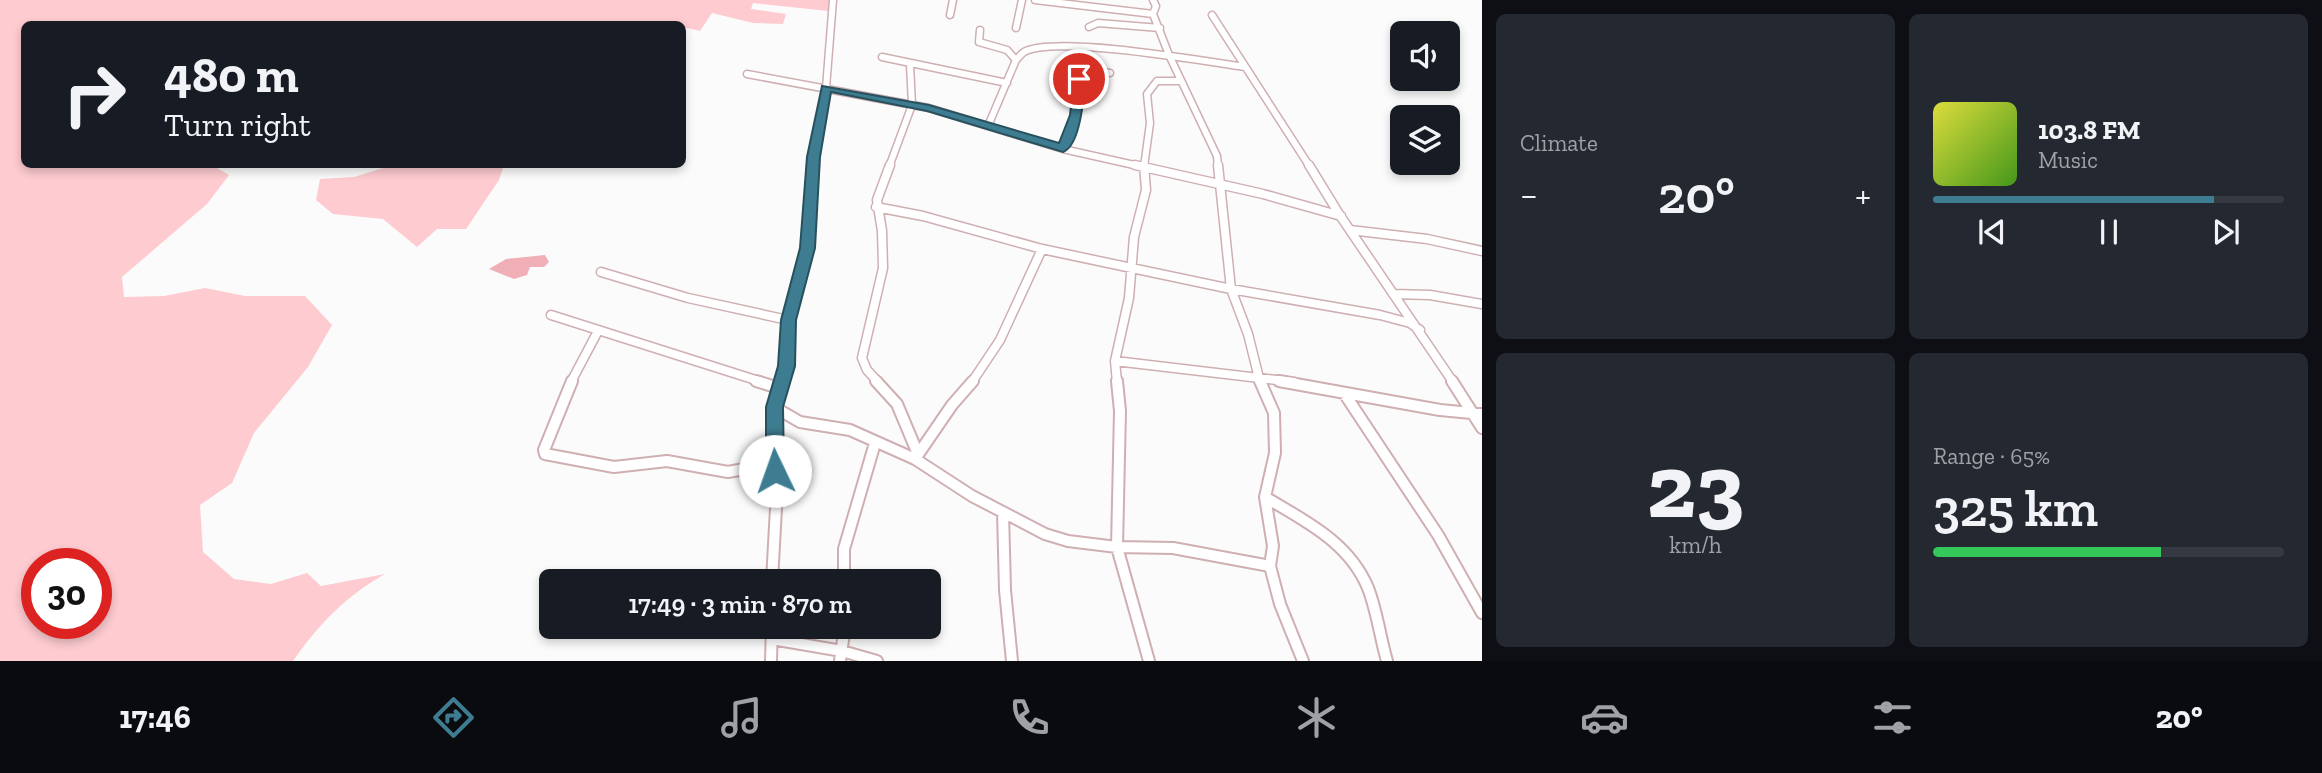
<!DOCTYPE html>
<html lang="en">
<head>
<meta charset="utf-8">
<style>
	:root { --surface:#171b24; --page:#242831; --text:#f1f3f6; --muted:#9ea1a6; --line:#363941; --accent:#3e7d91 }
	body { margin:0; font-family:"Zilla Slab",serif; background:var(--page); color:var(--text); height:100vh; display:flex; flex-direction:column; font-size:26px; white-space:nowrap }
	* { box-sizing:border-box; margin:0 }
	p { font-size:23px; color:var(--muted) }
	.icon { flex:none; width:38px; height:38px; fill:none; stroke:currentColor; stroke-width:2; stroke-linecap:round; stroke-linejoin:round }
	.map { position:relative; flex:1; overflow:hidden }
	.drawer { display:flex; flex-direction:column; gap:14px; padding:14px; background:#0d0f14; width:840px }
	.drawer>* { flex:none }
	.banner { position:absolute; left:21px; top:21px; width:665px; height:147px; border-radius:10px; box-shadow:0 4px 10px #0003; background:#171b24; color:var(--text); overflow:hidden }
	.controls { position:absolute; left:1390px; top:21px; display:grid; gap:14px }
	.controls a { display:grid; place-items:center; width:70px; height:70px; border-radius:10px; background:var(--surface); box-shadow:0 4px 10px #0003; font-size:35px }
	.speed { position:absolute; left:21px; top:548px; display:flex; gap:14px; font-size:35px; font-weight:700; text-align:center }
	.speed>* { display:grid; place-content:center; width:91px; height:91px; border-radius:50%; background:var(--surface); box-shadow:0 4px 10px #0003; line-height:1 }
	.speed .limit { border:10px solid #d22; background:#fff; color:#111 }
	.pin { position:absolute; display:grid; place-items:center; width:60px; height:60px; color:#fff; margin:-30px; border:4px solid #fff; border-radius:50%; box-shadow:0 2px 7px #0007 }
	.me { position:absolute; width:77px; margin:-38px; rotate:357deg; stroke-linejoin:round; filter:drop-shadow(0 0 5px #0008) }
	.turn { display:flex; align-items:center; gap:24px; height:147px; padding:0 28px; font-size:32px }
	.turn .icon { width:91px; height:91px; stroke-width:2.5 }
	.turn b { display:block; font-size:49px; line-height:60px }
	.big { font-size:52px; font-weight:600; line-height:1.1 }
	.drawer .widget { flex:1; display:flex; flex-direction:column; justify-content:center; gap:10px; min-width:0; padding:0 24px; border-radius:10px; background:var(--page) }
	.drawer .dial { align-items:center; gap:0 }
	.dial b { font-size:91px; line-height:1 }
	.song { display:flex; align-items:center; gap:21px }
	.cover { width:84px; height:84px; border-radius:10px; background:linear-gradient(135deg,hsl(60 70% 55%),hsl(100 70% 35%)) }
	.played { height:7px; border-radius:4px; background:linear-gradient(90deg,var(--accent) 80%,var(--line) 80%) }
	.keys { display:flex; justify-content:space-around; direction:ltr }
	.heat { display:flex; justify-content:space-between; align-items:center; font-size:38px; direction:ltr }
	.charge { height:10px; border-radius:5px; background:linear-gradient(90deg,#34c759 65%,var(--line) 0) }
	.drawer .tiles { flex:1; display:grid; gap:14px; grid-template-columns:repeat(2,1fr) }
	.trip { position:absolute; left:539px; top:569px; width:402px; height:70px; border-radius:10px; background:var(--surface); box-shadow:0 4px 10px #0003; font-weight:600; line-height:70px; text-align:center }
	.dock { display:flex; height:112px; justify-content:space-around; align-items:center; background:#090b0e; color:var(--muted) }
	.dock .icon { width:49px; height:49px }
	.dock .current { color:var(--accent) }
	.dock b { font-size:32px; color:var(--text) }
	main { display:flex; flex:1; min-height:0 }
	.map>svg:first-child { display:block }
	.green { fill:#fdcbd0; fill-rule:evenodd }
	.forest { fill:#f0afb6 }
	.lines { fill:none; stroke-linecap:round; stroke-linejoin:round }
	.minor-far2-casing { stroke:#cfafb2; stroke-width:9 }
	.minor-far1-casing { stroke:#cfafb2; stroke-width:11 }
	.minor-casing { stroke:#cfafb2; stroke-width:14 }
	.minor-far2 { stroke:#fff; stroke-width:6 }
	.minor-far1 { stroke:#fff; stroke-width:8 }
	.minor { stroke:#fff; stroke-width:10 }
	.route { fill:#3e7d91; stroke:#28515e; stroke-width:2 }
</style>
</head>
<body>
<main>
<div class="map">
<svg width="1482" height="661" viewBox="0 0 1482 661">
	<rect width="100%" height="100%" fill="#fbfbfb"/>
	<path class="green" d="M0,0h831l-3,11 -75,-8 -2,6 35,5 -3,10 -30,-1 -41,-10 -12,18 -17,-4 -1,-3h-658v140l188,1 17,10 -22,29 -85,73 2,20 40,-1 41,-8 40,8h60l27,29 -24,42 -54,66 -22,50 -32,22 3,47 31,27 37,5 36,-11 14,13 64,-12c-39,22 -66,50 -92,87h-293zM37,564h59v59h-59z
		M381,165h123l-5,15 -33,49h-29l-20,18 -34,-28 -50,-5 -17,-14 4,-21 34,-2 29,-9z"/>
	<path class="forest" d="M545,255l4,7 -5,5h-14l-3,8 -13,4 -25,-10 17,-10z"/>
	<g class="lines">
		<g class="minor-far2-casing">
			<path id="minor-far2" d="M1035,0l118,14
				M1153,0l3,6 -3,8 16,41 48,101 1,11
				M950,15l3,-15
				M1212,15l98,152
				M1089,27l9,-4 62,5
				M1016,28l6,-28
				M980,30l-1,12 28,8 9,10 -28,66
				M882,57l125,26
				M1016,60c3,-3 5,-6 8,-8 31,-17 180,9 221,15
				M747,74l182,34 134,41 80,18
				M1063,149l13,-34 3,-36 9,-10 22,4
				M814,167l12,-79 7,-88
				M889,167l23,-62 -2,-41
				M1144,167l6,-44 -3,-29 10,-13h23"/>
		</g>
		<g class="minor-far1-casing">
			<path id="minor-far1" d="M1135,165l128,29 78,22
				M1218,165l13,124 17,45 12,48
				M1309,165l30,49 114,168
				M876,207l47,9 119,33 189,40 149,26 30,8 10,7
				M1350,230l77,9 55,12
				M601,272l87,26 100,22 -2,46 -5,16
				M1393,294l37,1 52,9
				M551,315l211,67
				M788,320l20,-71v-40l7,-44
				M1115,361l179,21
				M571,382l27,-51
				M878,382l-11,-12 -5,-12 21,-90 -1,-37 -5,-31 13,-35
				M972,382l28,-42 42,-91
				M1117,382l-2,-21 14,-63 5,-61 12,-47 -2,-25"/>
		</g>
		<g class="minor-casing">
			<path id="minor" d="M572,381l-28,69 1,4 69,13 53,-6 61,11 16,-3 30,-16
				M756,381l23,7
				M876,381l21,23 21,50
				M1117,381l3,30 -3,136 32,114
				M1260,381l14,32 1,40 -10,44 8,49 -3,20
				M1279,381l161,29 42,4
				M1452,381l30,47
				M1344,393l94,142 44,78
				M774,407l26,15 50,8 65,29 57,37 73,38 23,7 49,6 56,1 97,18 10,38 23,57
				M917,456l35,-51 21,-24
				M1265,497c40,24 84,45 103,91 9,23 12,49 19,73
				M1003,512l2,78 7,71
				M772,581l5,-91 -3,-83 8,-26
				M844,581v-32l31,-106
				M772,639l70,12 35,10
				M771,661l1,-35
				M840,661l5,-35"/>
		</g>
		<use href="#minor-far2" class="minor-far2"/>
		<use href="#minor-far1" class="minor-far1"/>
		<use href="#minor" class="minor"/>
	</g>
	<path class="route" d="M1079,75l6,4c-1,17 -4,66 -22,73l-136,-41 -96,-19 -11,65 -5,91 -19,72 -1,46 -12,41 1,64 -2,6 -7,2 -6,-2 -3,-6v-64l12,-41 3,-46 19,-72 7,-91 15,-71 107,19 130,38 11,-28 4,-36z"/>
</svg>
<div class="controls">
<a><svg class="icon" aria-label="sound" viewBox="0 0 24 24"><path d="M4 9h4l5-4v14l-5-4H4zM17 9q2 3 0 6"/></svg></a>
<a><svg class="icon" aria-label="layers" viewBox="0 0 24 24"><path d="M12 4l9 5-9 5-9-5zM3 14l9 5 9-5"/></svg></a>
</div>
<div class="speed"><div class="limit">30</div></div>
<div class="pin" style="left:1079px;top:79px;background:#d93025"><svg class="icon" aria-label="arrive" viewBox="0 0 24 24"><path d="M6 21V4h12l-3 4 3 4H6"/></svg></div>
<svg class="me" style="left:775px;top:471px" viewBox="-20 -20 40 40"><circle r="19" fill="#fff"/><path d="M0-13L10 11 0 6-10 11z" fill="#3e7d91"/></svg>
<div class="trip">17:49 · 3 min · 870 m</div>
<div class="banner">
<div class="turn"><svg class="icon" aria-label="right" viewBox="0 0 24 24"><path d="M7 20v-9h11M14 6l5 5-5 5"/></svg><div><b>480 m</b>Turn right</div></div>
</div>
</div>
<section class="drawer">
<div class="tiles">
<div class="widget"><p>Climate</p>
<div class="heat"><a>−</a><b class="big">20°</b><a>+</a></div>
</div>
<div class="widget">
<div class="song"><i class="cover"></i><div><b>103.8 FM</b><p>Music</p></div></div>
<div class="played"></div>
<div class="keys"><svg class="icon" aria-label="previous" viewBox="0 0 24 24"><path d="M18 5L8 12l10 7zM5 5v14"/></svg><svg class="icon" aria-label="pause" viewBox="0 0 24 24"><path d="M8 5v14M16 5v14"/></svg><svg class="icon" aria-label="next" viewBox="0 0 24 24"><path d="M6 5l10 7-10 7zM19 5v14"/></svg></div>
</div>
<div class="widget dial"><b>23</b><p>km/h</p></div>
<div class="widget"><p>Range · 65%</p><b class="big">325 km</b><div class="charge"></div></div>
</div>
</section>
</main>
<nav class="dock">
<b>17:46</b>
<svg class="icon current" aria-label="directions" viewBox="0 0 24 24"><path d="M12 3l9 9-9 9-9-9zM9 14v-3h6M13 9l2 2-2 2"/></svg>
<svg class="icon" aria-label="music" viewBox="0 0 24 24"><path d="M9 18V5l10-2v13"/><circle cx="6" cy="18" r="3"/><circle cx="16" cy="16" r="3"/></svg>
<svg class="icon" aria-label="phone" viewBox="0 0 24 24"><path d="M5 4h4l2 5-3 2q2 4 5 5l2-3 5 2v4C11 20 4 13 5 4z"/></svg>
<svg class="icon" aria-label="climate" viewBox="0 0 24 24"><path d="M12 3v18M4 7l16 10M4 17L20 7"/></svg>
<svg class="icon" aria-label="car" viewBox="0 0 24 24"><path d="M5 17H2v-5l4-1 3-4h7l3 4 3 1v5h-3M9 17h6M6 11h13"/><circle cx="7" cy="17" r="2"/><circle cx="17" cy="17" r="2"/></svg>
<svg class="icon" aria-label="filters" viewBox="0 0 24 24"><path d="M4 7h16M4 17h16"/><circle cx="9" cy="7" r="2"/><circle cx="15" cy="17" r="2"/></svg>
<b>20°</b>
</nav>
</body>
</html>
